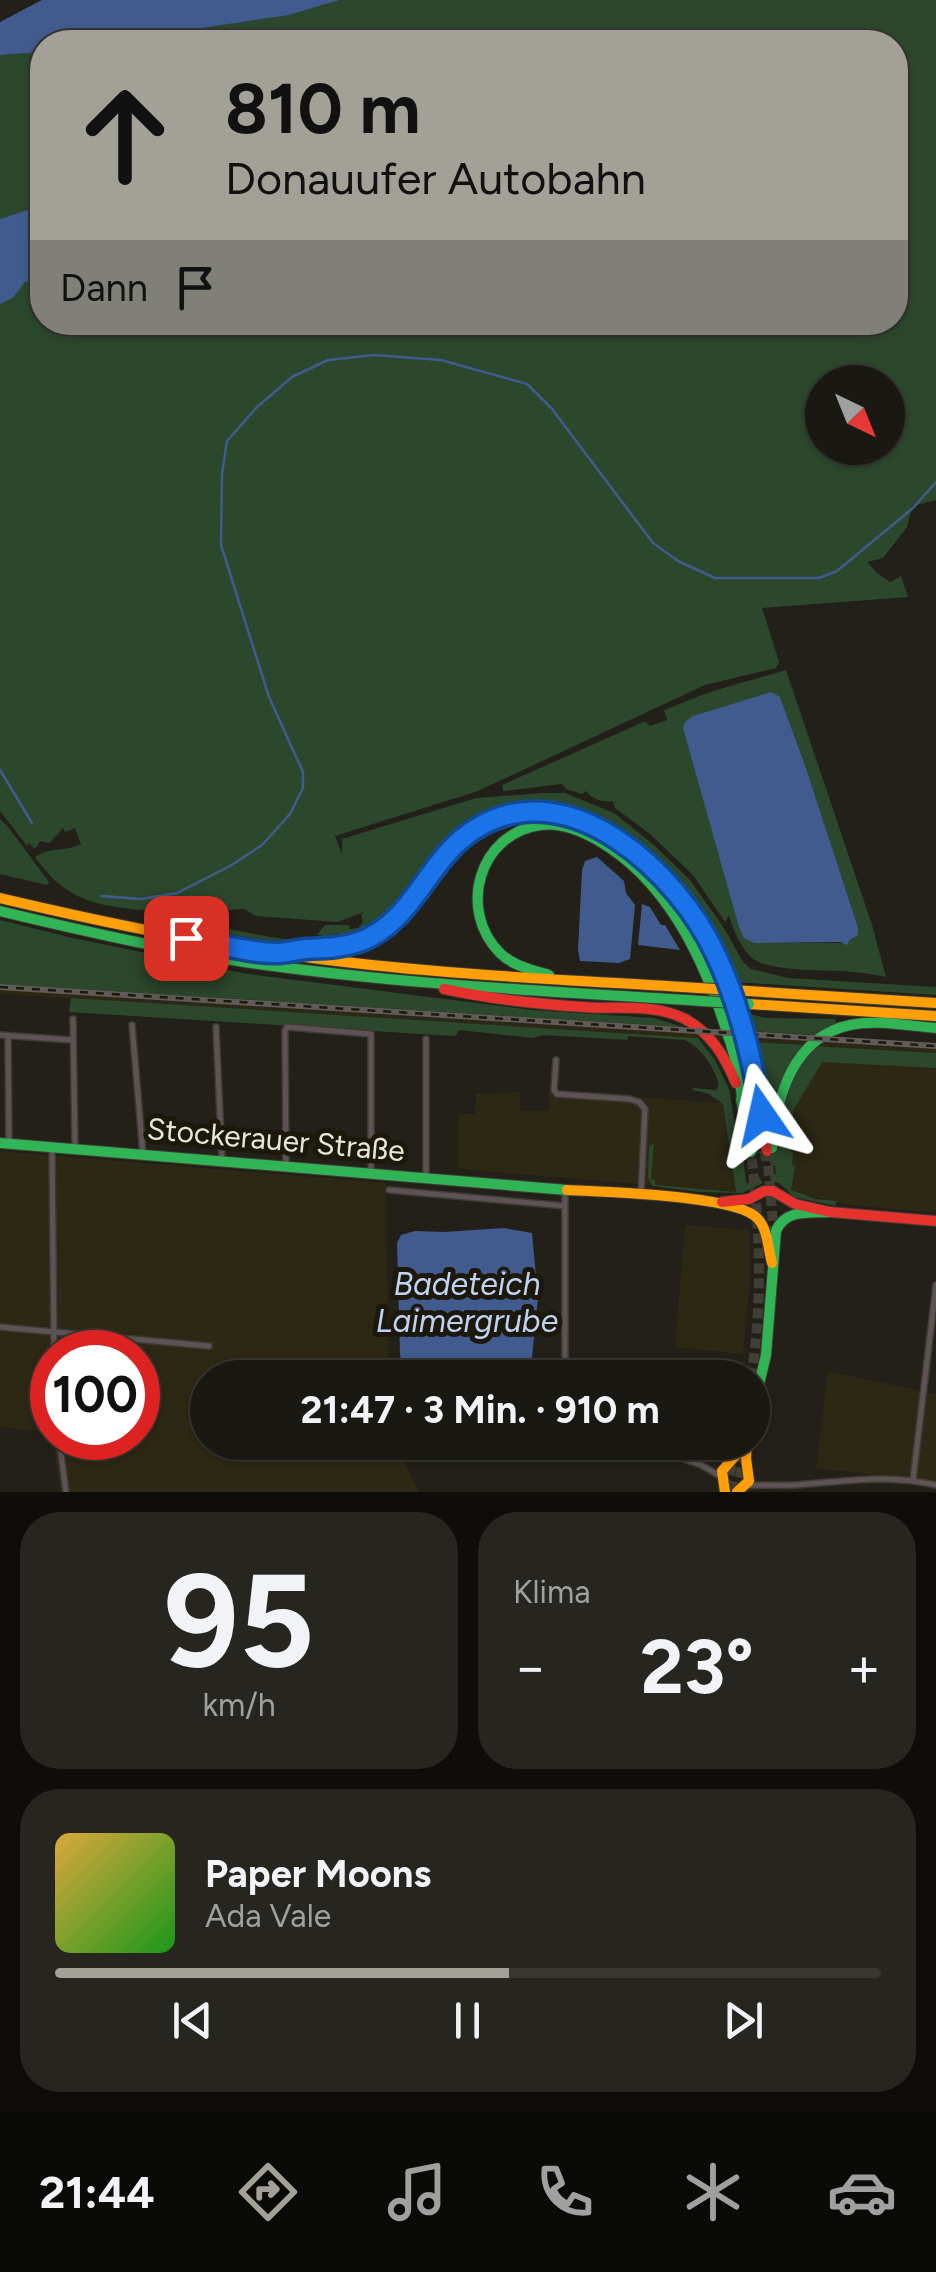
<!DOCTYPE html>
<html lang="de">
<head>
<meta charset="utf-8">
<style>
	:root { --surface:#1a1812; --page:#272520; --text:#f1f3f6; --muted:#9fa09f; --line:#383732; --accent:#a2a097 }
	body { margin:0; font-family:Figtree,sans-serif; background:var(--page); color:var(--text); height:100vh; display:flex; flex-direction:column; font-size:38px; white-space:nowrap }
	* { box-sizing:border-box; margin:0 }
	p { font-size:32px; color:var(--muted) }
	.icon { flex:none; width:55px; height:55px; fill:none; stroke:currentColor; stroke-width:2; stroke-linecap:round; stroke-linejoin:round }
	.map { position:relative; height:1492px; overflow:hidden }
	.sheet { display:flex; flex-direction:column; gap:20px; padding:20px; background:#0e0d0a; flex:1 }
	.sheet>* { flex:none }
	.hud { position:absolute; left:30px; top:30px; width:878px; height:305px; border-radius:40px; box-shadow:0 2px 8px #0004,0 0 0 2px var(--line); background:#a2a097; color:#111; overflow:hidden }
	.needle { width:65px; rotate:137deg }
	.tools { position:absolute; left:805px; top:365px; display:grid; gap:20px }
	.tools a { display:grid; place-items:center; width:100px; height:100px; border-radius:50%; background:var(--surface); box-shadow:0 2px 8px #0004,0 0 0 2px var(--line); font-size:50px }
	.speed { position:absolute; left:30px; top:1330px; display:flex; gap:20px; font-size:50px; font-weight:700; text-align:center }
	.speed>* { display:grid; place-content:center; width:130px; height:130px; border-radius:50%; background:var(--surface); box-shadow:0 2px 8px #0004,0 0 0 2px var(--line); line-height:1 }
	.speed .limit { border:15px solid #d22; background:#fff; color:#111 }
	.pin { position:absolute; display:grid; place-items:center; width:85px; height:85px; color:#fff; margin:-42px; border-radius:20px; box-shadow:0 5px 15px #0006 }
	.me { position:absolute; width:110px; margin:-55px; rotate:349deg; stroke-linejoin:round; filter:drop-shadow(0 0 8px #0008) }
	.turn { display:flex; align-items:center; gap:35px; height:210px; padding:0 30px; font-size:45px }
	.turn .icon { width:130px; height:130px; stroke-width:2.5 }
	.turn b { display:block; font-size:70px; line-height:85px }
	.then { display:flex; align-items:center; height:95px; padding:0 30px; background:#0003; gap:20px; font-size:38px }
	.big { font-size:75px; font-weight:700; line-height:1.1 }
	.sheet .widget { flex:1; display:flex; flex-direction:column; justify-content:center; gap:15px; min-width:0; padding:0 35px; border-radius:40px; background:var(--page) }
	.sheet .dial { align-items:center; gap:0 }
	.dial b { font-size:130px; line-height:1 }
	.song { display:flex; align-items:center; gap:30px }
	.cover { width:120px; height:120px; border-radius:15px; background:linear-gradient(135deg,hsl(40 70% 55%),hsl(120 70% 35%)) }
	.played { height:10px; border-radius:5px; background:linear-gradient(90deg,var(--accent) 55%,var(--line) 55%) }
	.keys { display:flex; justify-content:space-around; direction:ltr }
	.heat { display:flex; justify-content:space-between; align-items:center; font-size:55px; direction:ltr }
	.sheet .tiles { flex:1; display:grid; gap:20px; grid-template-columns:1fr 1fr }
	.widget:last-child { grid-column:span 2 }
	.trip { position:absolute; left:190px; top:1360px; width:580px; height:100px; border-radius:50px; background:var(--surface); box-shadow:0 2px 8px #0004,0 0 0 2px var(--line); font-weight:700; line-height:100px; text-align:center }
	.tab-bar { display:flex; height:160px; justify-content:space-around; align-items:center; background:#0a0a07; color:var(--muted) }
	.tab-bar .icon { width:70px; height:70px }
	.tab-bar .selected { color:var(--accent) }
	.tab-bar b { font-size:45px; color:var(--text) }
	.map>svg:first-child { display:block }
	.built { fill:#2c2814; fill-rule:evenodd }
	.green { fill:#2c482c; fill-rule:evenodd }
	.water { fill:#415b8f }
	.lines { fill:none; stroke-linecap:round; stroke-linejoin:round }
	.stream { stroke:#415b8f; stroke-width:2.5 }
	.highway-tunnel { stroke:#403e35; stroke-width:10; stroke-dasharray:10 5; stroke-linecap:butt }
	.street-casing { stroke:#3d3b34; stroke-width:8 }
	.fast-casing { stroke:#3d3b34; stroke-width:12 }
	.slow-casing { stroke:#3d3b34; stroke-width:12 }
	.jam-casing { stroke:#3d3b34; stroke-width:12 }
	.street { stroke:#5d5254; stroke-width:5 }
	.fast { stroke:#30b455; stroke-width:10 }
	.slow { stroke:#ff9f0a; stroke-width:10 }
	.jam { stroke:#e5322d; stroke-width:10 }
	.rail-casing { stroke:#605b59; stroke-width:6 }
	.rail { stroke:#1c190b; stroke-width:2.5; stroke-dasharray:8; stroke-linecap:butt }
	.fast-bridge-casing { stroke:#3d3b34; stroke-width:12; stroke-linecap:butt }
	.slow-bridge-casing { stroke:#3d3b34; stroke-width:12; stroke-linecap:butt }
	.fast-bridge { stroke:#30b455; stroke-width:10 }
	.slow-bridge { stroke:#ff9f0a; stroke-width:10 }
	.route-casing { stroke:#114b97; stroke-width:25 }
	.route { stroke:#1a73e8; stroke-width:18 }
	.labels { text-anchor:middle; stroke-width:10; stroke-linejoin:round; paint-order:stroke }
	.street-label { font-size:30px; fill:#e7e5dc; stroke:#1c190b }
	.water-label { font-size:32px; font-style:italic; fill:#c0d3f5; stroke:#1c190b }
</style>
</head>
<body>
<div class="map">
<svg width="936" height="1492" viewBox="0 0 936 1492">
	<rect width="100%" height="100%" fill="#222018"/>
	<path class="built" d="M0,984l936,59v10l-936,-59z
		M822,1061l114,7v145l-87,-8 -59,-13 3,-81z
		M548,1091l175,12 13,89 -278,-23v-55h17l1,-20 44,-2v19h29z
		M0,1151l386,32 3,194 -181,1v64l188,1 23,49h-359l-8,-59 -52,-6zM52,1352h86v86h-86z
		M685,1225l64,5 1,48 -7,76 -68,-7z
		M828,1371l108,23v91l-73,-12 -47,-4z"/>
	<path class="green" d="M340,0h596v500l-24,6 -5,21 -24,31 -16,4 10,11 13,9 11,-6 7,21 -146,11 17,54 -3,6 -71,17 -227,106 -143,45 7,18v-15l134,-41 68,-5h21l49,20 40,32 36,35 34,48 19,34 8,7 37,9 148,9v8l-202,-13c-13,-34 -29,-65 -52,-93 -49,-60 -147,-120 -219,-61 -40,33 -56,87 -105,107 -51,20 -121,-2 -174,-8l4,-5 -20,-2 5,-6 9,-2v-4l-26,-1 -3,4c-53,-5 -85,-7 -118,-54 19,-12 28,-4 46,-13l-6,-16 -10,4 -2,-4 -13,15 -10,-2 -3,6 -3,1 -5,-5 -2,3 -27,-35v-507l13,-6 12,-16 17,-4v44h853v-280h-786l180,-27zM822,382h66v66h-66zM244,909l12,7 82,6 26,-10 -3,3 2,7 -5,6 -8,1 -1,-4h-24l-8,10 14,1 6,-3 3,3c-34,12 -92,-4 -128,-10l-8,1 1,-4 -14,1v-3l19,-10z
		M42,52v153l-42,14v-164z
		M786,670l86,255 14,52c-11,-2 -21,-4 -32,-5 -23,-3 -86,1 -103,-15 -11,-11 -18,-27 -22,-42l-4,7 -32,-47 -43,-41 -35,-26 -2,-7c-10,2 -21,-2 -27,-10l-4,3 -16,-5 -4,-5 -59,7 -1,-6 128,-57 15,-7 5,5 17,-6 -3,-10 46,-18zM780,697l25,68 53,162 -9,16h-95l-45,-127 -26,-88z
		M0,819l9,9 40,54 -2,3 -47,-11z
		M0,920l73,18 175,36 284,36 122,8 29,9 -683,-43z
		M71,998l627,40 17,22 14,29 11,64 38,-3 2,-41 12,-31 22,-32 122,7v15l-114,-6 -29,49 -2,41h2l-1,13 3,1 -4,24 25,9 20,2v5l-42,-9 -15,-14 -8,-2 -1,-7h6l-1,-8h-4l-1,-5h-9l-1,-8 -17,2 3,28 11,-1 2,-5 4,6 -21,10 -43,-1 -46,-6 -2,-2 -3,-7 1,-31 5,-2 -3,35 4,1v5l81,7 -13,-88 -14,-10 -16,-4v-2l23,2 3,-6c-6,-18 -16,-35 -34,-44l-57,-4 -1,4 -83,-5 -12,3 -73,-8 -3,6 -35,-2 -352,-22z
		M745,1013l21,5 69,1 1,6 -19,10 -67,-4z
		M753,1042l52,3 -15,19 -17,35 -7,-1z"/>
	<path class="water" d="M42,0h298l-51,15 -180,27h-67v10l-42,3v-33z
		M42,205v73l-17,4 -12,16 -13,6v-85z
		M771,692l9,5 25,68 53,162v8l-7,4 -4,6 -6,-3 -87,1 -10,-5 -5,-11 -56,-199 2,-6 8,-6z
		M597,857l27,24 2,12 9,12 -5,54 -11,4 -39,-2 -2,-11 4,-80 3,-9z
		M642,904l8,3 11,18h4l15,25 -42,-5z
		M504,1228l28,5 6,65 -7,69 -9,8 -10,2h-108l-4,-23 -3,-111 4,-8 14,-4 29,1z"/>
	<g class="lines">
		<path class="stream" d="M0,770l32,53
			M101,896l41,3 35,-6 53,-27 32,-21 28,-31 13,-26v-16l-34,-75 -48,-152 1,-71 5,-33 29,-33 36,-31 36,-17 46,-5 67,5 86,24 25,25 101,134 25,18 37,17h104l18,-7 76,-63 23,-26"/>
		<path class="highway-tunnel" d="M767,1151l7,85
			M751,1378c12,-76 9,-150 0,-226
			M752,1430l6,-23
			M725,1489l11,-36
			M735,1492l10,-33"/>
		<g class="street-casing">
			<path id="street" d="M73,1019l2,130
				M132,1025l11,129
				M216,1027l6,132
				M0,1035l72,5
				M8,1036l1,107
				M426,1039v137
				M556,1060l-2,30 3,4 73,5 9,3 6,7 -4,85
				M52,1147l2,205
				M286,1164l-1,-133 2,-4 84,7v137
				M389,1190l176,16
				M0,1327l209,19
				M565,1378v-187
				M59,1438l7,54
				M635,1442l66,23 21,12
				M913,1480l23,-195
				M746,1486c16,-2 32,0 48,-1 52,-3 89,-12 142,0"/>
		</g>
		<g class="fast-casing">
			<path id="fast" d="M0,911c79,19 158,37 238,50 153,23 309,30 463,40
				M549,975c-17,-5 -36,-9 -49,-22 -43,-43 -21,-120 41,-128 21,-3 41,6 58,16 65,38 101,110 124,179 9,27 18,53 19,82
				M741,1099l10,53
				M0,1143l567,47
				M772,1148c4,-51 21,-111 78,-123 27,-6 58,1 86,3
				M752,1414l14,-59 10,-124c9,-22 33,-18 54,-19"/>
		</g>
		<g class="slow-casing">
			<path id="slow" d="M0,898c106,25 212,47 320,61 125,16 252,21 378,29
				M274,953c73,-7 107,-6 152,-70 15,-21 29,-43 52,-56 100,-59 213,63 246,149
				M732,990l204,13
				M749,1004l187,12
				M567,1190c35,2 172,5 191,29 10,11 10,30 14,44
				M725,1492l-3,-21 14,-16 7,-13
				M737,1492l12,-11 -3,-23 1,-16"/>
		</g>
		<g class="jam-casing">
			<path id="jam" d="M724,976c22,57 33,115 43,175
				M444,989c46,10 92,15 139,18 33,3 69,-4 100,11 27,13 42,39 53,65
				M722,1202l27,-3 15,-8h9l22,13 35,8 106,9"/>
		</g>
		<use href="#street" class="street"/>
		<use href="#fast" class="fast"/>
		<use href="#slow" class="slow"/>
		<use href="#jam" class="jam"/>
		<g class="rail-casing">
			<path id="rail" d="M0,987l936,59"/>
		</g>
		<use href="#rail" class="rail"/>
		<g class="fast-bridge-casing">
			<path id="fast-bridge" d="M701,1001l48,3"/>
		</g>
		<g class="slow-bridge-casing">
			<path id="slow-bridge" d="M698,988l34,2"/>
		</g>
		<use href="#fast-bridge" class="fast-bridge"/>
		<use href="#slow-bridge" class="slow-bridge"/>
	</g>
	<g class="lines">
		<g class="route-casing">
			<path id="route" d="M186,938c29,5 61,15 90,15 10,0 20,-3 30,-4 18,-1 35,-1 53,-7 57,-21 68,-85 118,-114 93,-57 202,46 239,127 24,51 36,105 46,160"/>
		</g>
		<use href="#route" class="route"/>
	</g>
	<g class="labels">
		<g class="street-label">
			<text transform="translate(276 1140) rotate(5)" y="10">Stockerauer Straße</text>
		</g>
		<g class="water-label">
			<text x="467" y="1295">Badeteich<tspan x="467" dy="37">Laimergrube</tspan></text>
		</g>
	</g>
</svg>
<div class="tools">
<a><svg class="needle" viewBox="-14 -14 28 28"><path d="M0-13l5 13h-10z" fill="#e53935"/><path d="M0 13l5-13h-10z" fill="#9fa09f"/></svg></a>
</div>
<div class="speed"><div class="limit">100</div></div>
<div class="pin" style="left:186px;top:938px;background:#d93025"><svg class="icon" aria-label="arrive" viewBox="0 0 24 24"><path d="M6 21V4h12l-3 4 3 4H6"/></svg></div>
<svg class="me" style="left:762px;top:1115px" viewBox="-20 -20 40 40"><path d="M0-17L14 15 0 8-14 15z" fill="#1a73e8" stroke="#fff" stroke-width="4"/></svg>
<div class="trip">21:47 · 3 Min. · 910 m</div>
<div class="hud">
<div class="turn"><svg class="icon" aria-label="ahead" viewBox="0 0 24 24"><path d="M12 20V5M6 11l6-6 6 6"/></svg><div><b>810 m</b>Donauufer Autobahn</div></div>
<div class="then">Dann<svg class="icon" aria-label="arrive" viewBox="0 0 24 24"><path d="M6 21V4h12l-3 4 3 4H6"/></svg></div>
</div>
</div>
<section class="sheet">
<div class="tiles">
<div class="widget dial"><b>95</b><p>km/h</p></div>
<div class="widget"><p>Klima</p>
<div class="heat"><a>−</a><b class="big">23°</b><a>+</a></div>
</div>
<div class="widget">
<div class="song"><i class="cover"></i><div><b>Paper Moons</b><p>Ada Vale</p></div></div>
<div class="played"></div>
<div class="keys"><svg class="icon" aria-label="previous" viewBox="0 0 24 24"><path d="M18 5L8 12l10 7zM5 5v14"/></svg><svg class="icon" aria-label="pause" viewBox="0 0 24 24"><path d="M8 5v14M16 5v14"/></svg><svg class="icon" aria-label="next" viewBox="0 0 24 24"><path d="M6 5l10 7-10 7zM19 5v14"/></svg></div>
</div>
</div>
</section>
<nav class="tab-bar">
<b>21:44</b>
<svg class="icon selected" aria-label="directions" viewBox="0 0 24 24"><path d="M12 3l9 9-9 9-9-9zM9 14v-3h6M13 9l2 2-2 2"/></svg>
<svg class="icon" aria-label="music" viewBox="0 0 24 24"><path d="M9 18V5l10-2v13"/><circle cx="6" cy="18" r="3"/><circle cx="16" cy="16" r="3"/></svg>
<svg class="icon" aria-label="phone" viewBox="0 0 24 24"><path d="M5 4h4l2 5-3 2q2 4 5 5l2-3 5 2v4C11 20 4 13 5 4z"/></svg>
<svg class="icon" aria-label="climate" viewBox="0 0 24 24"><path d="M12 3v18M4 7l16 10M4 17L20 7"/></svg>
<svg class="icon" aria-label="car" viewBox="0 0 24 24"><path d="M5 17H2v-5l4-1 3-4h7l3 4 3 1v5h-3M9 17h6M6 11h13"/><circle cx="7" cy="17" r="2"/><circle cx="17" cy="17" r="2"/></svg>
</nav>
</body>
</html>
